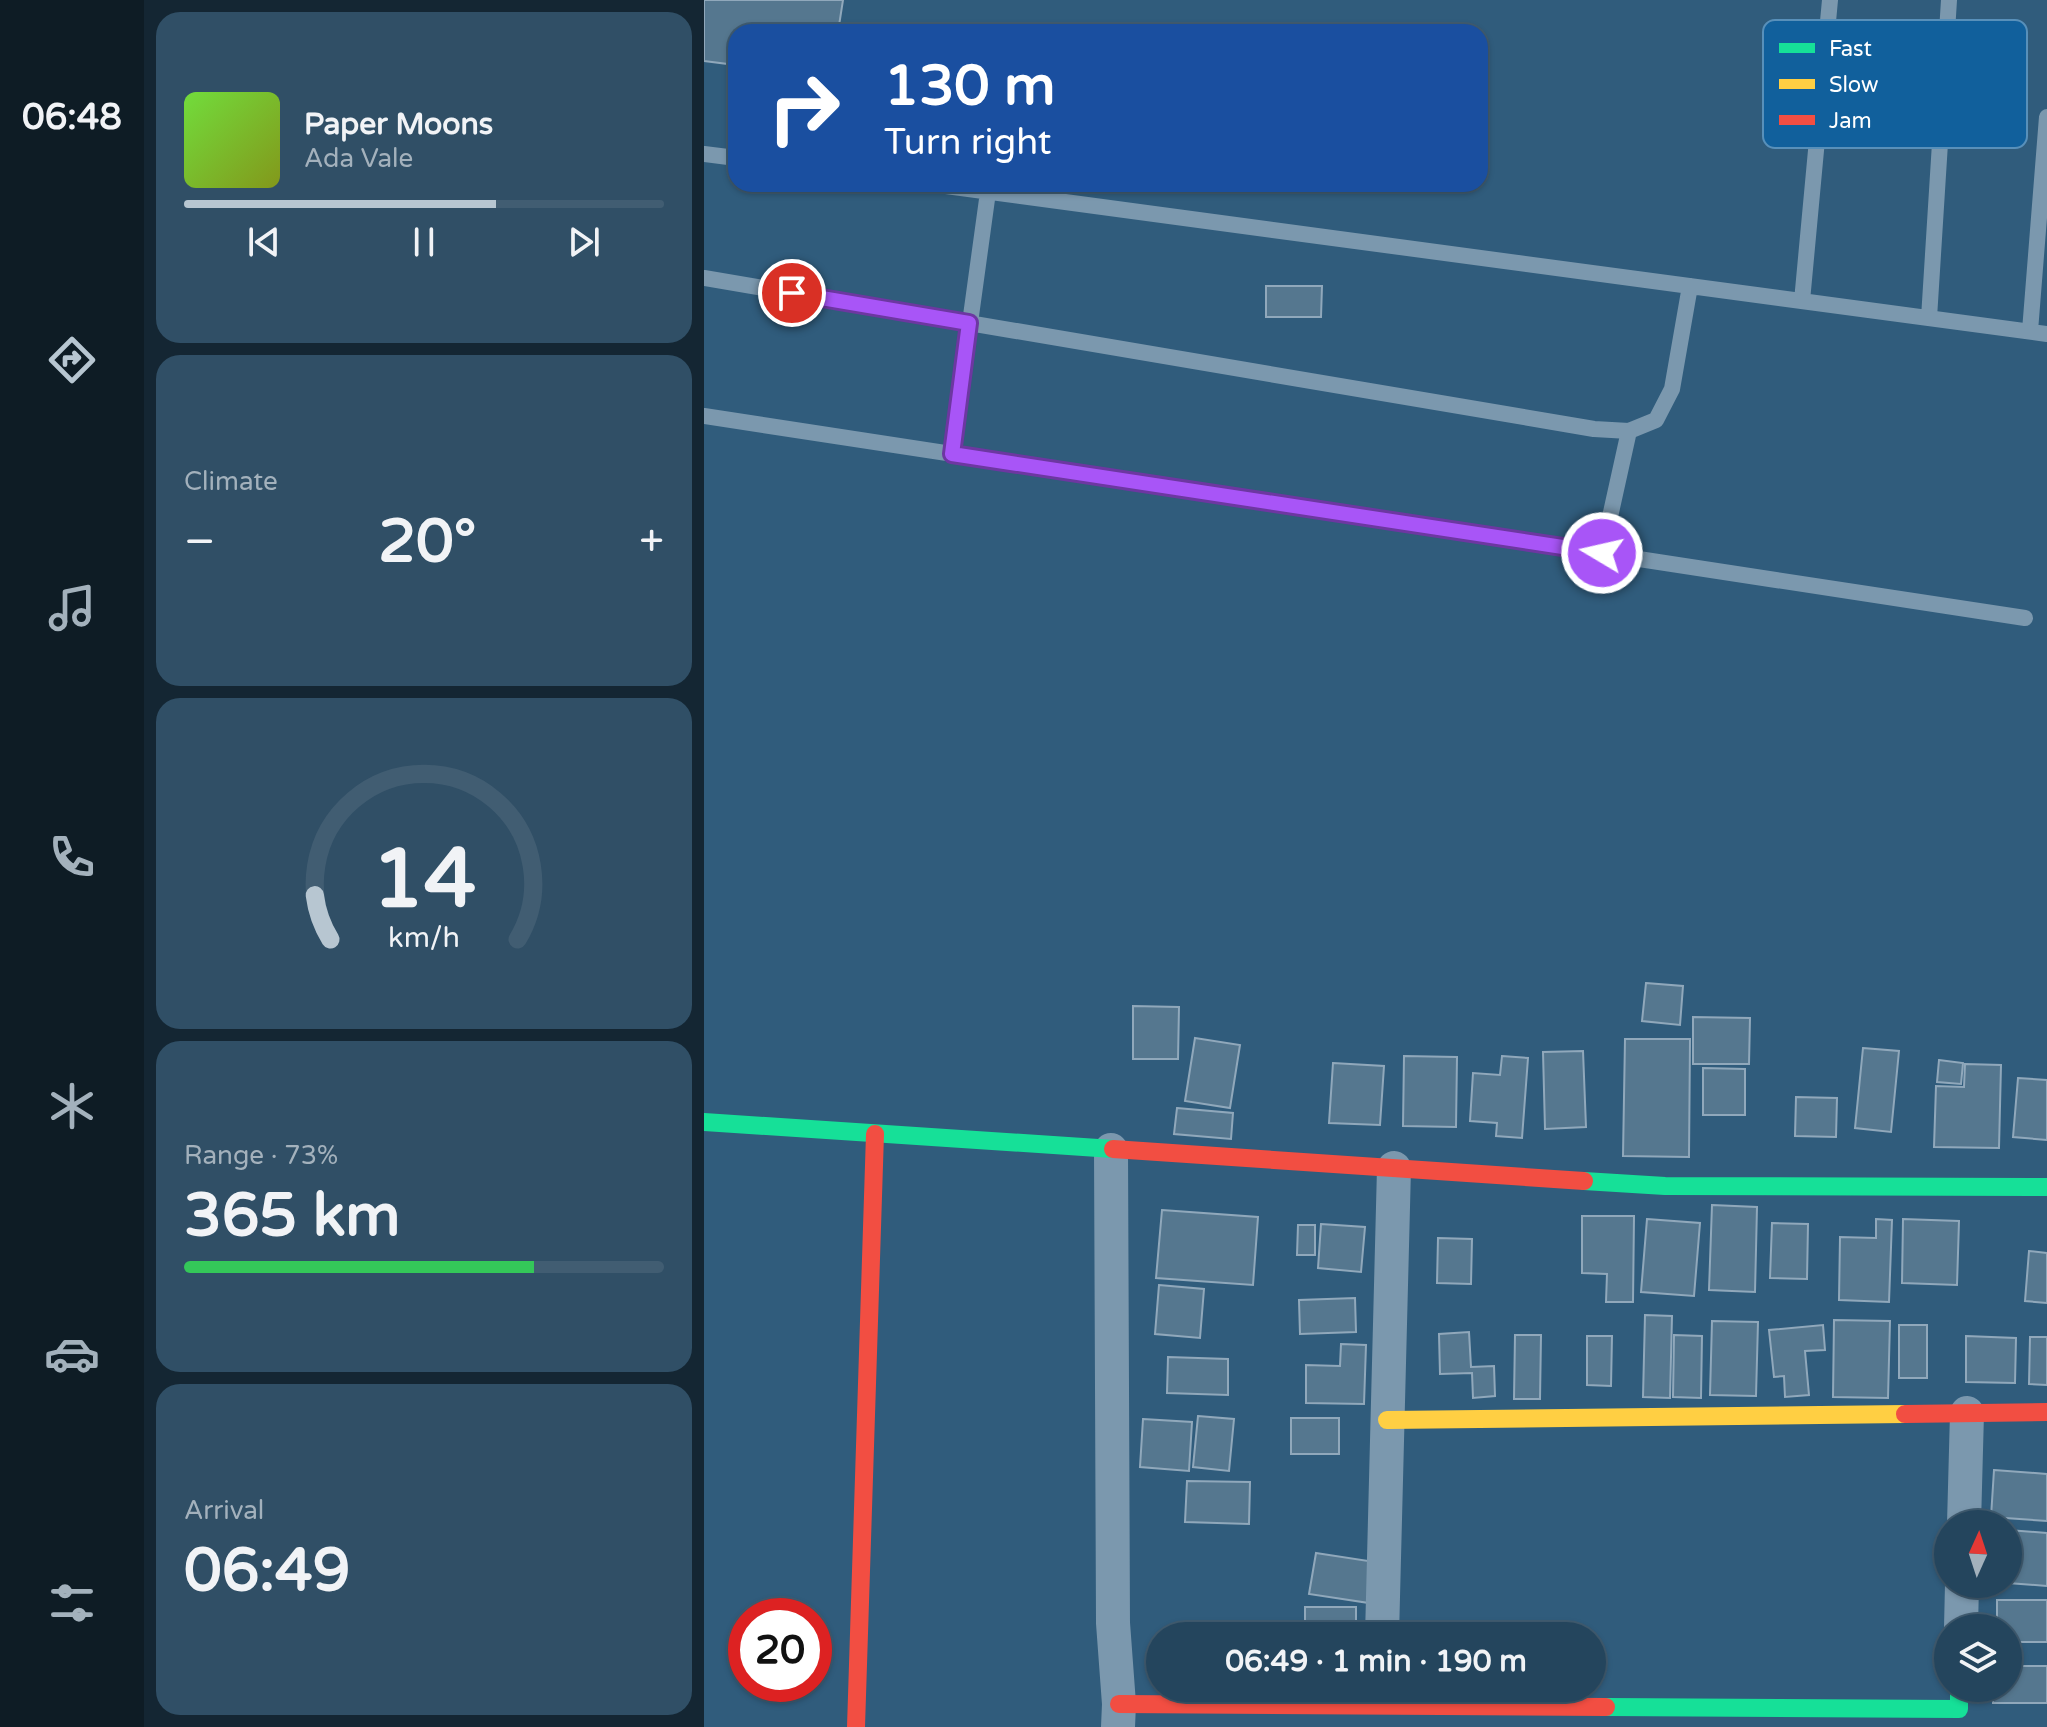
<!DOCTYPE html>
<html lang="en">
<head>
<meta charset="utf-8">
<style>
	:root { --surface:#24455d; --page:#304f66; --text:#f1f3f6; --muted:#a3b1bc; --line:#415d72; --accent:#b7c6d1 }
	body { margin:0; font-family:"Varela Round",sans-serif; background:var(--page); color:var(--text); height:100vh; display:flex; flex-direction:column; font-size:30px; white-space:nowrap }
	* { box-sizing:border-box; margin:0 }
	p { font-size:26px; color:var(--muted) }
	.icon { flex:none; width:44px; height:44px; fill:none; stroke:currentColor; stroke-width:2; stroke-linecap:round; stroke-linejoin:round }
	.map { position:relative; flex:1; overflow:hidden }
	.panel { display:flex; flex-direction:column; gap:12px; padding:12px; background:#142633; width:560px }
	.panel>* { flex:none }
	.hud { position:absolute; left:24px; top:24px; width:760px; height:168px; border-radius:24px; box-shadow:0 2px 6px #0004,0 0 0 2px var(--line); background:#1a4fa0; color:#fff; overflow:hidden }
	.needle { width:52px; rotate:3deg }
	.controls { position:absolute; left:1230px; top:1510px; display:grid; gap:16px }
	.controls a { display:grid; place-items:center; width:88px; height:88px; border-radius:50%; background:var(--surface); box-shadow:0 2px 6px #0004,0 0 0 2px var(--line); font-size:40px }
	.speed { position:absolute; left:24px; top:1598px; display:flex; gap:16px; font-size:40px; font-weight:700; text-align:center }
	.speed>* { display:grid; place-content:center; width:104px; height:104px; border-radius:50%; background:var(--surface); box-shadow:0 2px 6px #0004,0 0 0 2px var(--line); line-height:1 }
	.speed .limit { border:12px solid #d22; background:#fff; color:#111 }
	.pin { position:absolute; display:grid; place-items:center; width:68px; height:68px; color:#fff; margin:-34px; border:4px solid #fff; border-radius:50%; box-shadow:0 2px 8px #0007 }
	.me { position:absolute; width:88px; margin:-44px; rotate:279deg; stroke-linejoin:round; filter:drop-shadow(0 0 6px #0008) }
	.turn { display:flex; align-items:center; gap:28px; height:168px; padding:0 24px; font-size:36px }
	.turn .icon { width:104px; height:104px; stroke-width:2.5 }
	.turn b { display:block; font-size:56px; line-height:68px }
	.big { font-size:60px; font-weight:800; line-height:1.1 }
	.panel .tile { flex:1; display:flex; flex-direction:column; justify-content:center; gap:12px; min-width:0; padding:0 28px; border-radius:24px; background:var(--page) }
	.panel .dial { align-items:center; gap:0 }
	.dial svg { height:208px; overflow:visible; fill:none; stroke:var(--line); stroke-width:7; stroke-linecap:round; text-anchor:middle }
	.dial text { fill:var(--text); stroke:none }
	.song { display:flex; align-items:center; gap:24px }
	.cover { width:96px; height:96px; border-radius:12px; background:linear-gradient(135deg,hsl(100 70% 55%),hsl(70 70% 35%)) }
	.played { height:8px; border-radius:4px; background:linear-gradient(90deg,var(--accent) 65%,var(--line) 65%) }
	.keys { display:flex; justify-content:space-around; direction:ltr }
	.heat { display:flex; justify-content:space-between; align-items:center; font-size:44px; direction:ltr }
	.charge { height:12px; border-radius:6px; background:linear-gradient(90deg,#34c759 73%,var(--line) 0) }
	.trip { position:absolute; left:442px; top:1622px; width:460px; height:80px; border-radius:40px; background:var(--surface); box-shadow:0 2px 6px #0004,0 0 0 2px var(--line); font-weight:800; line-height:80px; text-align:center }
	main { display:flex; flex:1; min-height:0 }
	.tab-bar { display:flex; flex-direction:column; width:144px; justify-content:space-around; align-items:center; background:#0e1c25; color:var(--muted) }
	.tab-bar .icon { width:56px; height:56px }
	.tab-bar .selected { color:var(--accent) }
	.tab-bar b { font-size:36px; color:var(--text) }
	.map>svg:first-child { display:block }
	.building { fill:#55778f; stroke:#90a8bb; stroke-width:2 }
	.lines { fill:none; stroke-linecap:round; stroke-linejoin:round }
	.lane { stroke:#7b98ae; stroke-width:16 }
	.street { stroke:#7b98ae; stroke-width:34 }
	.fast { stroke:#16e098; stroke-width:18 }
	.slow { stroke:#ffcf43; stroke-width:18 }
	.jam { stroke:#f24e42; stroke-width:18 }
	.route-casing { stroke:#6d37a1; stroke-width:20 }
	.route { stroke:#a855f7; stroke-width:14 }
	.key { fill:#11609c; stroke:#5890ba; stroke-width:2 }
	.key-label { font-size:22px; fill:#fff }
</style>
</head>
<body>
<main>
<nav class="tab-bar">
<b>06:48</b>
<svg class="icon selected" aria-label="directions" viewBox="0 0 24 24"><path d="M12 3l9 9-9 9-9-9zM9 14v-3h6M13 9l2 2-2 2"/></svg>
<svg class="icon" aria-label="music" viewBox="0 0 24 24"><path d="M9 18V5l10-2v13"/><circle cx="6" cy="18" r="3"/><circle cx="16" cy="16" r="3"/></svg>
<svg class="icon" aria-label="phone" viewBox="0 0 24 24"><path d="M5 4h4l2 5-3 2q2 4 5 5l2-3 5 2v4C11 20 4 13 5 4z"/></svg>
<svg class="icon" aria-label="climate" viewBox="0 0 24 24"><path d="M12 3v18M4 7l16 10M4 17L20 7"/></svg>
<svg class="icon" aria-label="car" viewBox="0 0 24 24"><path d="M5 17H2v-5l4-1 3-4h7l3 4 3 1v5h-3M9 17h6M6 11h13"/><circle cx="7" cy="17" r="2"/><circle cx="17" cy="17" r="2"/></svg>
<svg class="icon" aria-label="filters" viewBox="0 0 24 24"><path d="M4 7h16M4 17h16"/><circle cx="9" cy="7" r="2"/><circle cx="15" cy="17" r="2"/></svg>
</nav>
<section class="panel">
<div class="tile">
<div class="song"><i class="cover"></i><div><b>Paper Moons</b><p>Ada Vale</p></div></div>
<div class="played"></div>
<div class="keys"><svg class="icon" aria-label="previous" viewBox="0 0 24 24"><path d="M18 5L8 12l10 7zM5 5v14"/></svg><svg class="icon" aria-label="pause" viewBox="0 0 24 24"><path d="M8 5v14M16 5v14"/></svg><svg class="icon" aria-label="next" viewBox="0 0 24 24"><path d="M6 5l10 7-10 7zM19 5v14"/></svg></div>
</div>
<div class="tile"><p>Climate</p>
<div class="heat"><a>−</a><b class="big">20°</b><a>+</a></div>
</div>
<div class="tile dial"><svg viewBox="0 0 100 80">
<path d="M14 69A42 42 0 1 1 86 69"/>
<path d="M14 69A42 42 0 0 1 8 52" stroke="#b7c6d1"/>
<text x="50" y="56" font-size="32" font-weight="700">14</text>
<text x="50" y="72" font-size="11">km/h</text>
</svg></div>
<div class="tile"><p>Range · 73%</p><b class="big">365 km</b><div class="charge"></div></div>
<div class="tile"><p>Arrival</p><b class="big">06:49</b></div>
</section>
<div class="map">
<svg width="1343" height="1727" viewBox="0 0 1343 1727">
	<rect width="100%" height="100%" fill="#305c7c"/>
	<path class="building" d="M0,0h139l-5,32h-102v33l-32,-4z
		M562,286h56l-1,31h-55z
		M942,983l37,3 -3,39 -38,-4z
		M429,1006l46,1 -1,52h-45z
		M989,1017l57,1 -1,46h-56z
		M491,1038l45,7 -10,63 -45,-7z
		M921,1039h65l-1,118 -66,-1z
		M1159,1048l36,3 -8,81 -36,-4z
		M879,1051l3,76 -41,2 -2,-77z
		M700,1056l53,1 -1,70 -53,-1z
		M798,1056l26,2 -6,80 -26,-2 1,-13 -27,-2 3,-48 27,2z
		M1235,1060l24,3 -2,21 -24,-2z
		M629,1063l51,3 -4,59 -51,-2z
		M1261,1064l36,1 -2,83 -65,-1 2,-61 28,1z
		M999,1068l42,1v46h-42z
		M1314,1078l29,2v60l-34,-3z
		M1092,1097l41,1 -1,39 -41,-1z
		M473,1108l56,5 -2,26 -57,-5z
		M1008,1205l45,2 -2,85 -46,-2z
		M458,1210l96,7 -5,68 -97,-7z
		M878,1216h52l-1,86h-27l1,-28 -25,-1z
		M943,1219l53,4 -6,73 -53,-4z
		M1172,1219l16,1 -3,82 -50,-2 1,-63 36,1z
		M1199,1219l56,2 -2,64 -55,-2z
		M1068,1223l36,1 -1,55 -37,-1z
		M617,1224l44,3 -4,45 -43,-4z
		M594,1225h17v30h-18z
		M734,1238l34,1 -1,45 -34,-1z
		M1325,1251l18,2v50l-22,-2z
		M455,1285l45,4 -4,49 -45,-4z
		M651,1298l1,34 -56,2 -1,-34z
		M941,1315l27,1 -2,82 -27,-1z
		M1130,1320l56,1 -2,77 -55,-1z
		M1008,1321l46,1 -2,74 -46,-1z
		M1119,1325l2,25 -20,1 4,44 -24,2 -1,-21 -10,1 -5,-47z
		M1195,1325h28v53h-28z
		M765,1332l2,35 23,-1 1,30 -22,2 -1,-25 -32,1 -1,-40z
		M811,1335h26l-1,64h-26z
		M970,1335l28,1 -1,62 -28,-1z
		M883,1336h25l-1,50 -24,-1z
		M1262,1336l50,2 -1,45 -49,-1z
		M1326,1337h17v48l-18,-1z
		M637,1344l25,1 -2,59 -58,-1v-38l34,1z
		M464,1357l60,2v36l-61,-2z
		M494,1416l36,3 -5,52 -36,-4z
		M587,1418h48v36h-48z
		M439,1419l49,3 -3,49 -49,-4z
		M1290,1470l53,4v47l-56,-4z
		M483,1481l63,1 -1,42 -64,-2z
		M1304,1530l39,3v53l-39,-3z
		M612,1553l59,9 -6,41 -60,-9z
		M1293,1600h50v42h-39v-14h-11z
		M601,1607h51v29h-51z
		M1304,1666h39v37h-54v-15h15z"/>
	<g class="lines">
		<path class="lane" d="M0,154l32,4
			M227,184l1116,150
			M0,278l890,151 35,2 27,-11 16,-31 18,-103
			M1098,301l28,-301
			M1225,318l20,-318
			M1326,331l17,-214
			M0,416l1321,202
			M248,454l36,-262
			M898,553l27,-122"/>
		<path class="street" d="M407,1150l2,473 6,81 -1,23
			M1260,1524l3,-111
			M1257,1628l1,-44
			M678,1636l12,-468"/>
		<path class="fast" d="M0,1122l409,27
			M880,1181l81,5 382,1
			M902,1707l353,2v-21"/>
		<path class="slow" d="M683,1420l518,-6"/>
		<path class="jam" d="M409,1149l471,32
			M1201,1414l142,-2
			M415,1704l487,3
			M152,1727l19,-593"/>
	</g>
	<g class="lines">
		<g class="route-casing">
			<path id="route" d="M88,293l177,30 -17,131 650,99"/>
		</g>
		<use href="#route" class="route"/>
	</g>
	<rect x="1059" y="20" width="264" height="128" rx="12" class="key"/>
	<rect x="1075" y="43" width="36" height="10" fill="#16e098"/>
	<rect x="1075" y="79" width="36" height="10" fill="#ffcf43"/>
	<rect x="1075" y="115" width="36" height="10" fill="#f24e42"/>
	<g class="key-label">
		<text x="1125" y="56">Fast</text>
		<text x="1125" y="92">Slow</text>
		<text x="1125" y="128">Jam</text>
	</g>
</svg>
<div class="controls">
<a><svg class="needle" viewBox="-14 -14 28 28"><path d="M0-13l5 13h-10z" fill="#e53935"/><path d="M0 13l5-13h-10z" fill="#a3b1bc"/></svg></a>
<a><svg class="icon" aria-label="layers" viewBox="0 0 24 24"><path d="M12 4l9 5-9 5-9-5zM3 14l9 5 9-5"/></svg></a>
</div>
<div class="speed"><div class="limit">20</div></div>
<div class="pin" style="left:88px;top:293px;background:#d93025"><svg class="icon" aria-label="arrive" viewBox="0 0 24 24"><path d="M6 21V4h12l-3 4 3 4H6"/></svg></div>
<svg class="me" style="left:898px;top:553px" viewBox="-20 -20 40 40"><circle r="17" fill="#a855f7" stroke="#fff" stroke-width="3"/><path d="M0-11L8 9 0 5-8 9z" fill="#fff"/></svg>
<div class="trip">06:49 · 1 min · 190 m</div>
<div class="hud">
<div class="turn"><svg class="icon" aria-label="right" viewBox="0 0 24 24"><path d="M7 20v-9h11M14 6l5 5-5 5"/></svg><div><b>130 m</b>Turn right</div></div>
</div>
</div>
</main>
</body>
</html>
